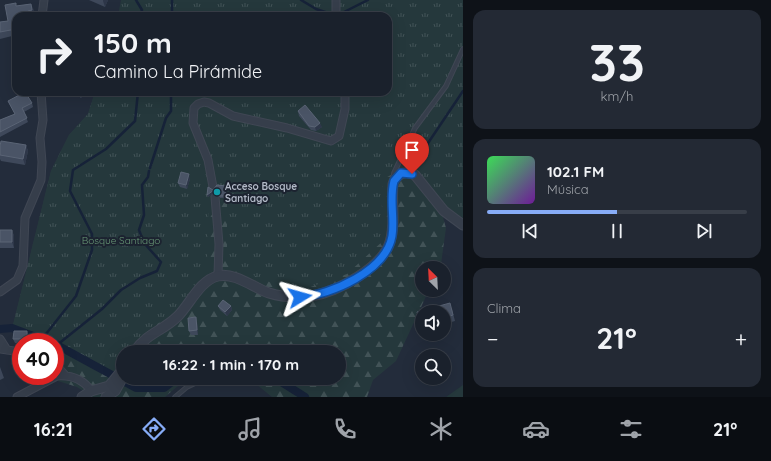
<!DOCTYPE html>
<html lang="es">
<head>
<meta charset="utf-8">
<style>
	:root { --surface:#1a212c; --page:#232934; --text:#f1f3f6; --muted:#9fa3a9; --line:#383e48; --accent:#87acf7 }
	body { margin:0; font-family:Quicksand,sans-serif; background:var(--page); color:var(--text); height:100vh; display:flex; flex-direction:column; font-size:15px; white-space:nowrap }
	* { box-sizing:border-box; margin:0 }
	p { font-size:13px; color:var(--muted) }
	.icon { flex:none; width:22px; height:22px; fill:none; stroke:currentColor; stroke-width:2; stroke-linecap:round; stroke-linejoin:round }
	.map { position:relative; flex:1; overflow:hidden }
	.drawer { display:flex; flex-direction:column; gap:10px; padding:10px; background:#0e1218; width:308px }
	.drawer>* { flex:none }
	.guide { position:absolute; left:12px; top:12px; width:380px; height:84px; border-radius:12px; box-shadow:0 4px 16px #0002,0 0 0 1px var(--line); background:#1a212c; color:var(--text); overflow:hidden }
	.needle { width:26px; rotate:336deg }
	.controls { position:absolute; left:415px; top:261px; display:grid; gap:8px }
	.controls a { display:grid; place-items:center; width:36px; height:36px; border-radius:50%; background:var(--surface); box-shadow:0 4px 16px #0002,0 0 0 1px var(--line); font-size:20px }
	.speed { position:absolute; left:12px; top:333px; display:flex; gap:8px; font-size:20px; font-weight:700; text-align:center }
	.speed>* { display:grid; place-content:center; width:52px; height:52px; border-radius:50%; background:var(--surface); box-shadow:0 4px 16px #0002,0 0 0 1px var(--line); line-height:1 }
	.speed .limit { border:6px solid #d22; background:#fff; color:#111 }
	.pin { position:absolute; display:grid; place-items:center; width:34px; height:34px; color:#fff; margin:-41px -17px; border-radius:50% 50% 50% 0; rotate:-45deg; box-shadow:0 0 4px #0007 }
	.pin .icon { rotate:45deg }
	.me { position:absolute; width:44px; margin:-22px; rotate:82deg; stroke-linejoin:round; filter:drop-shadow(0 0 3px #0008) }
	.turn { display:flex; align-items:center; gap:14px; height:84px; padding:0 16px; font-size:18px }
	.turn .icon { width:52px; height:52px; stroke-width:2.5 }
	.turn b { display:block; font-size:28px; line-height:34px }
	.big { font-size:30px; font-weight:700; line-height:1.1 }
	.drawer .tile { flex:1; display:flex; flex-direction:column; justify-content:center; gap:6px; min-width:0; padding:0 14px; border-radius:12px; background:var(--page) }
	.drawer .dial { align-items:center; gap:0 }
	.dial b { font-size:52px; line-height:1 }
	.song { display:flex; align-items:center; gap:12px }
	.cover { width:48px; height:48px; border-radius:6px; background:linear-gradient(135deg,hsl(130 70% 55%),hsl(280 70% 35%)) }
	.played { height:4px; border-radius:2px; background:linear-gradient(90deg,var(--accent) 50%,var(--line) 50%) }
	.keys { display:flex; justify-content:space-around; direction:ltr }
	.heat { display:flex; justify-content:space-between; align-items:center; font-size:22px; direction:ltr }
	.trip { position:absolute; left:116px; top:345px; width:230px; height:40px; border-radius:20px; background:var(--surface); box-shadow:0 4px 16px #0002,0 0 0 1px var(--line); font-weight:700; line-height:40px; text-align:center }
	.menu { display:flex; height:64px; justify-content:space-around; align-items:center; background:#0a0d12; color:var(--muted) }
	.menu .icon { width:28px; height:28px }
	.menu .current { color:var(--accent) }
	.menu b { font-size:18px; color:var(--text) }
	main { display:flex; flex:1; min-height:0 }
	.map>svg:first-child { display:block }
	.green { fill:#25383c }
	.forest { fill:url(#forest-firs) }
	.park { fill:url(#park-tufts) }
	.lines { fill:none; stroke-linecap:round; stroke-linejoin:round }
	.stream { stroke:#162238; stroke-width:2.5 }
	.canal { stroke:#162238; stroke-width:8 }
	.service-casing { stroke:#404754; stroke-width:5.5 }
	.minor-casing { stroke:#404754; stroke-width:9 }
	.tertiary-casing { stroke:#404754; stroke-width:11 }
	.service { stroke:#363e4b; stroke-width:3.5 }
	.minor { stroke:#363e4b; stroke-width:7 }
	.tertiary { stroke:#363e4b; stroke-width:9 }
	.wall { fill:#3e485a }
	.shaded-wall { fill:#2e3749 }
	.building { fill:#4a5466; stroke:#5a6475 }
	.route-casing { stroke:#114b97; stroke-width:10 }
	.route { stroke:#1a73e8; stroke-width:7 }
	.culture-dot { fill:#0f9aa8; stroke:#1c2330; stroke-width:1.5 }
	.labels { text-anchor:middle; stroke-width:4; stroke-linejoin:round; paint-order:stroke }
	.poi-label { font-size:10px; font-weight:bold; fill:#b2b9c7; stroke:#1c2330; text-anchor:start }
	.park-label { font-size:10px; fill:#699876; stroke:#1c2330 }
</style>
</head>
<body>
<main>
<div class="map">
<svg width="463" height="397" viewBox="0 0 463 397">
	<defs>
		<pattern id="forest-firs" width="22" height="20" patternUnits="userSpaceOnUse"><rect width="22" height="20" fill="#25383c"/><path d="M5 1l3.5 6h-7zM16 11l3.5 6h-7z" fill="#425357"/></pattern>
		<pattern id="park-tufts" width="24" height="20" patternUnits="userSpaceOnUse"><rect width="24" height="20" fill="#25383c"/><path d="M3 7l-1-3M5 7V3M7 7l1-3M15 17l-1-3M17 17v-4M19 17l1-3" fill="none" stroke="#425357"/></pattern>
	</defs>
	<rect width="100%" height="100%" fill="#232c3b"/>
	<path class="green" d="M463,385v12h-17z"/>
	<path class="forest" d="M95,92l305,56 33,34 13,46 -5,36 -2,4h-17v22h7l-33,71 -23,19 -6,17h-95l-23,-19h90v-26h-216v26h64l-22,19h-72l-16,-10 -19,-6c-3,-14 -5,-28 1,-41l-46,-15 38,-154 18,-36 19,-21z"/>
	<path class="park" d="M121,0h342v218l-7,-1 -44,-49 -18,5 -10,6 -3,13 3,48 -37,34 -45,16 -30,-7 -45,-19v-76l-18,-1 -2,80 -32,47 -29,16 -20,22h-3v5l-9,15 -55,-32 -46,-15 38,-154 18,-36 19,-21 7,-22h293v-76h-270z"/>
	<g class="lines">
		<path class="stream" d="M136,0l6,10 -2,6
			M301,0l15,9 12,4
			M342,13l26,-13
			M172,16v-16
			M412,167l51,-76
			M150,168l16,-50 5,-7v-19
			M42,339l34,-43 16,-46v-16l-22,-43 3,-21 33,-21 29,-28 3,-29
			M57,345l45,-36 19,-19 19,-12 17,-7 4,-9 -17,-19 -5,-13 5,-15 -2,-30 6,-8 1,-6"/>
		<path class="canal" d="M0,329l12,-1 37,14
			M55,344l81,44h28l13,-10
			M275,378l30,19"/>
		<g class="service-casing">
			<path id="service" d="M393,179l1,-6 21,-45 31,-42 17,-37
				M237,378l7,1
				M175,397l12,-10 19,-9"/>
		</g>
		<g class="minor-casing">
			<path id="minor" d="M42,16l2,-16
				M336,16v-16
				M213,187l-5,-27 -15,-37 1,-15 4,-4 6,-2 5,1 24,13 54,12 44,13 8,-5 6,-27v-17
				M215,197l4,47 -1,31
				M0,292l17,-12 6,-14 2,-48 16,-38 1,-18 -2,-24 3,-18 -2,-28
				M0,339l7,11
				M0,349l21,3
				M55,364l10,11
				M17,397l40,-21c15,-1 26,3 34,15"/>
		</g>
		<g class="tertiary-casing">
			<path id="tertiary" d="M134,352c14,-20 29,-21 44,-36 12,-12 22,-36 40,-40 17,-4 36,12 51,17 13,4 28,5 42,3 26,-4 71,-28 79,-54 6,-18 1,-39 3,-58 3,-10 12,-14 22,-9l29,36 19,14
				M82,397l9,-6 18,-5 14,-17
				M106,397l9,-6 8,-14"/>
		</g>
		<use href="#service" class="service"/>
		<use href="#minor" class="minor"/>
		<use href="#tertiary" class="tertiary"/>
	</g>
	<path class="wall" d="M89,0h19l-3,7z
		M17,6l17,4v6h-18v19l-16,4v-17l8,-1z
		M74,92h12l-5,6z
		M8,101l24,2 1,4 -9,5 4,10 -28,15v-17l15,-6 -5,-9z
		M298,111l24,16 -6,4 -5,-1 -12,-14z
		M26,145l2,6 -3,14 -24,-4 -1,-2v-13z
		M190,179l-3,10 -7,-2 -2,-4z
		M226,186l1,2 -1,10h-6l-1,-4 -4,-2 -7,5 -1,-2 6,-5z
		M0,230h12l2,6v12h-14z
		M218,306h13l1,4 -5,6 -7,-6z
		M452,309l3,12 -11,3v-12h-22v15l-5,-15z
		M197,321l1,14h-7l-2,-4z
		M29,336v6h-8v1h-6l-2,-4z
		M0,367l4,11 -4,2z"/>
	<path class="shaded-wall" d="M103,0h5l-3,7 -2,-6z
		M31,4l3,6v6l-2,-6z
		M81,92h5l-5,6 -1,-4z
		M320,123l2,4 -6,4 -1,-4z
		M26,145l2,6 -3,14 -2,-6z
		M189,174l1,5 -3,10 -1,-4z
		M226,186l1,2 -1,10 -1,-2z
		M214,190l1,2 -7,5 -1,-2z
		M12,230l2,6v12l-2,-6z
		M231,306l1,4 -5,6 -2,-4z
		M196,317l1,4 1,14 -1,-5z
		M27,331l2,5v6h-1l-1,-3z"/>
	<path class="building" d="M16,3v3l15,-2 1,6 -4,1 1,5h-13v13l-16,3v-10l8,-1 -3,-16z
		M25,92l7,11 -10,5 5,10 -27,14v-12l15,-6 -7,-13z
		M305,105l15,18 -5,4 -6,-1 -11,-15z
		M1,141l25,4 -3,14 -23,-4v-9z
		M181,172l8,2 -3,11 -8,-2z
		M217,185l9,1 -1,10h-6l-1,-4 -4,-2 -7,5 1,-8 5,3z
		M0,230h12v12h-12z
		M223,300l8,6 -6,6 -7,-6z
		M450,303l3,12 -9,3v-6h-22v12h-1l-4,-12z
		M196,317l1,13 -8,1 -1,-13z
		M14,331h13v8h-14z"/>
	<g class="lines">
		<g class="route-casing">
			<path id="route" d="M300,297c31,-2 86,-26 92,-61 3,-18 -3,-37 2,-55l7,-8 11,1"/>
		</g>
		<use href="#route" class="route"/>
	</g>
	<circle class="culture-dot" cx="217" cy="192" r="4"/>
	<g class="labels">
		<g class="poi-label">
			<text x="225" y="190">Acceso Bosque<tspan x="225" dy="12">Santiago</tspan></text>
		</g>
		<g class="park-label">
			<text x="121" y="244">Bosque Santiago</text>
		</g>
	</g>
</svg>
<div class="controls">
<a><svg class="needle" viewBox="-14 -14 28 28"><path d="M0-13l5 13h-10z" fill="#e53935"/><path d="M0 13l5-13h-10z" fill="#9fa3a9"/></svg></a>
<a><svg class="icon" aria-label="sound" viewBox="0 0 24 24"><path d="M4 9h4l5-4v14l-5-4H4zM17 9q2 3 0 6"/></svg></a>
<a><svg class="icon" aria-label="search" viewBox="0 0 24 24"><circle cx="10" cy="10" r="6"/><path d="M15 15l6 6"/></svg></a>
</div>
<div class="speed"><div class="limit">40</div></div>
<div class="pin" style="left:412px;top:174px;background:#d93025"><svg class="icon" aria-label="arrive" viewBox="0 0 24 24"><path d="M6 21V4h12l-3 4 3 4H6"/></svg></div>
<svg class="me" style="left:300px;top:297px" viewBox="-20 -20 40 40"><path d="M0-17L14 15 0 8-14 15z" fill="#1a73e8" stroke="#fff" stroke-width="4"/></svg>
<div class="trip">16:22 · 1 min · 170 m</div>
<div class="guide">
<div class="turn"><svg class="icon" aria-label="right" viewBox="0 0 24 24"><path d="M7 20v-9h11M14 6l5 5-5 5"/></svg><div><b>150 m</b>Camino La Pirámide</div></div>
</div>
</div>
<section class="drawer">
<div class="tile dial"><b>33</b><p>km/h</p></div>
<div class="tile">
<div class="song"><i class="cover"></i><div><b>102.1 FM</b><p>Música</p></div></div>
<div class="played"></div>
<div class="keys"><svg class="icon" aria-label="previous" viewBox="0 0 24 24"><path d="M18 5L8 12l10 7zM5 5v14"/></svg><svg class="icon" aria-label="pause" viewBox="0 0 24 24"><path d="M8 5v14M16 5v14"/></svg><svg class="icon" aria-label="next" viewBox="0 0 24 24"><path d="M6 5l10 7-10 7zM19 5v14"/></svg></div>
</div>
<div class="tile"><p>Clima</p>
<div class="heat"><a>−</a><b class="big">21°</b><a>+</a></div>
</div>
</section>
</main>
<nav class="menu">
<b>16:21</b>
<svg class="icon current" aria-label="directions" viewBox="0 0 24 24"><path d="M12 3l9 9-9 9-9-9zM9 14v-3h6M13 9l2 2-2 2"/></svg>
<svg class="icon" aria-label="music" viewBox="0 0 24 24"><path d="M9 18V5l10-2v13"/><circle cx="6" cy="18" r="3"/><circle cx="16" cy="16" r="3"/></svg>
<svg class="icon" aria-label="phone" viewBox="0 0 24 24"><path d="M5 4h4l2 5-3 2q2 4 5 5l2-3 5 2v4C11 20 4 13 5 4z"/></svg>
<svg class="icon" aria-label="climate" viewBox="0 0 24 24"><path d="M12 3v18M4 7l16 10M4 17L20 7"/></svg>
<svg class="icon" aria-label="car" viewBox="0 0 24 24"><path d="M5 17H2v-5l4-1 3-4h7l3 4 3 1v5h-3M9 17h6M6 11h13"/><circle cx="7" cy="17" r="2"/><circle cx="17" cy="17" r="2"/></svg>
<svg class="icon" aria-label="filters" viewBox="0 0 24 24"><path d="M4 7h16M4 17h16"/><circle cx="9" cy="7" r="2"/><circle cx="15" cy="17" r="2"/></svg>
<b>21°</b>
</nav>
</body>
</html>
